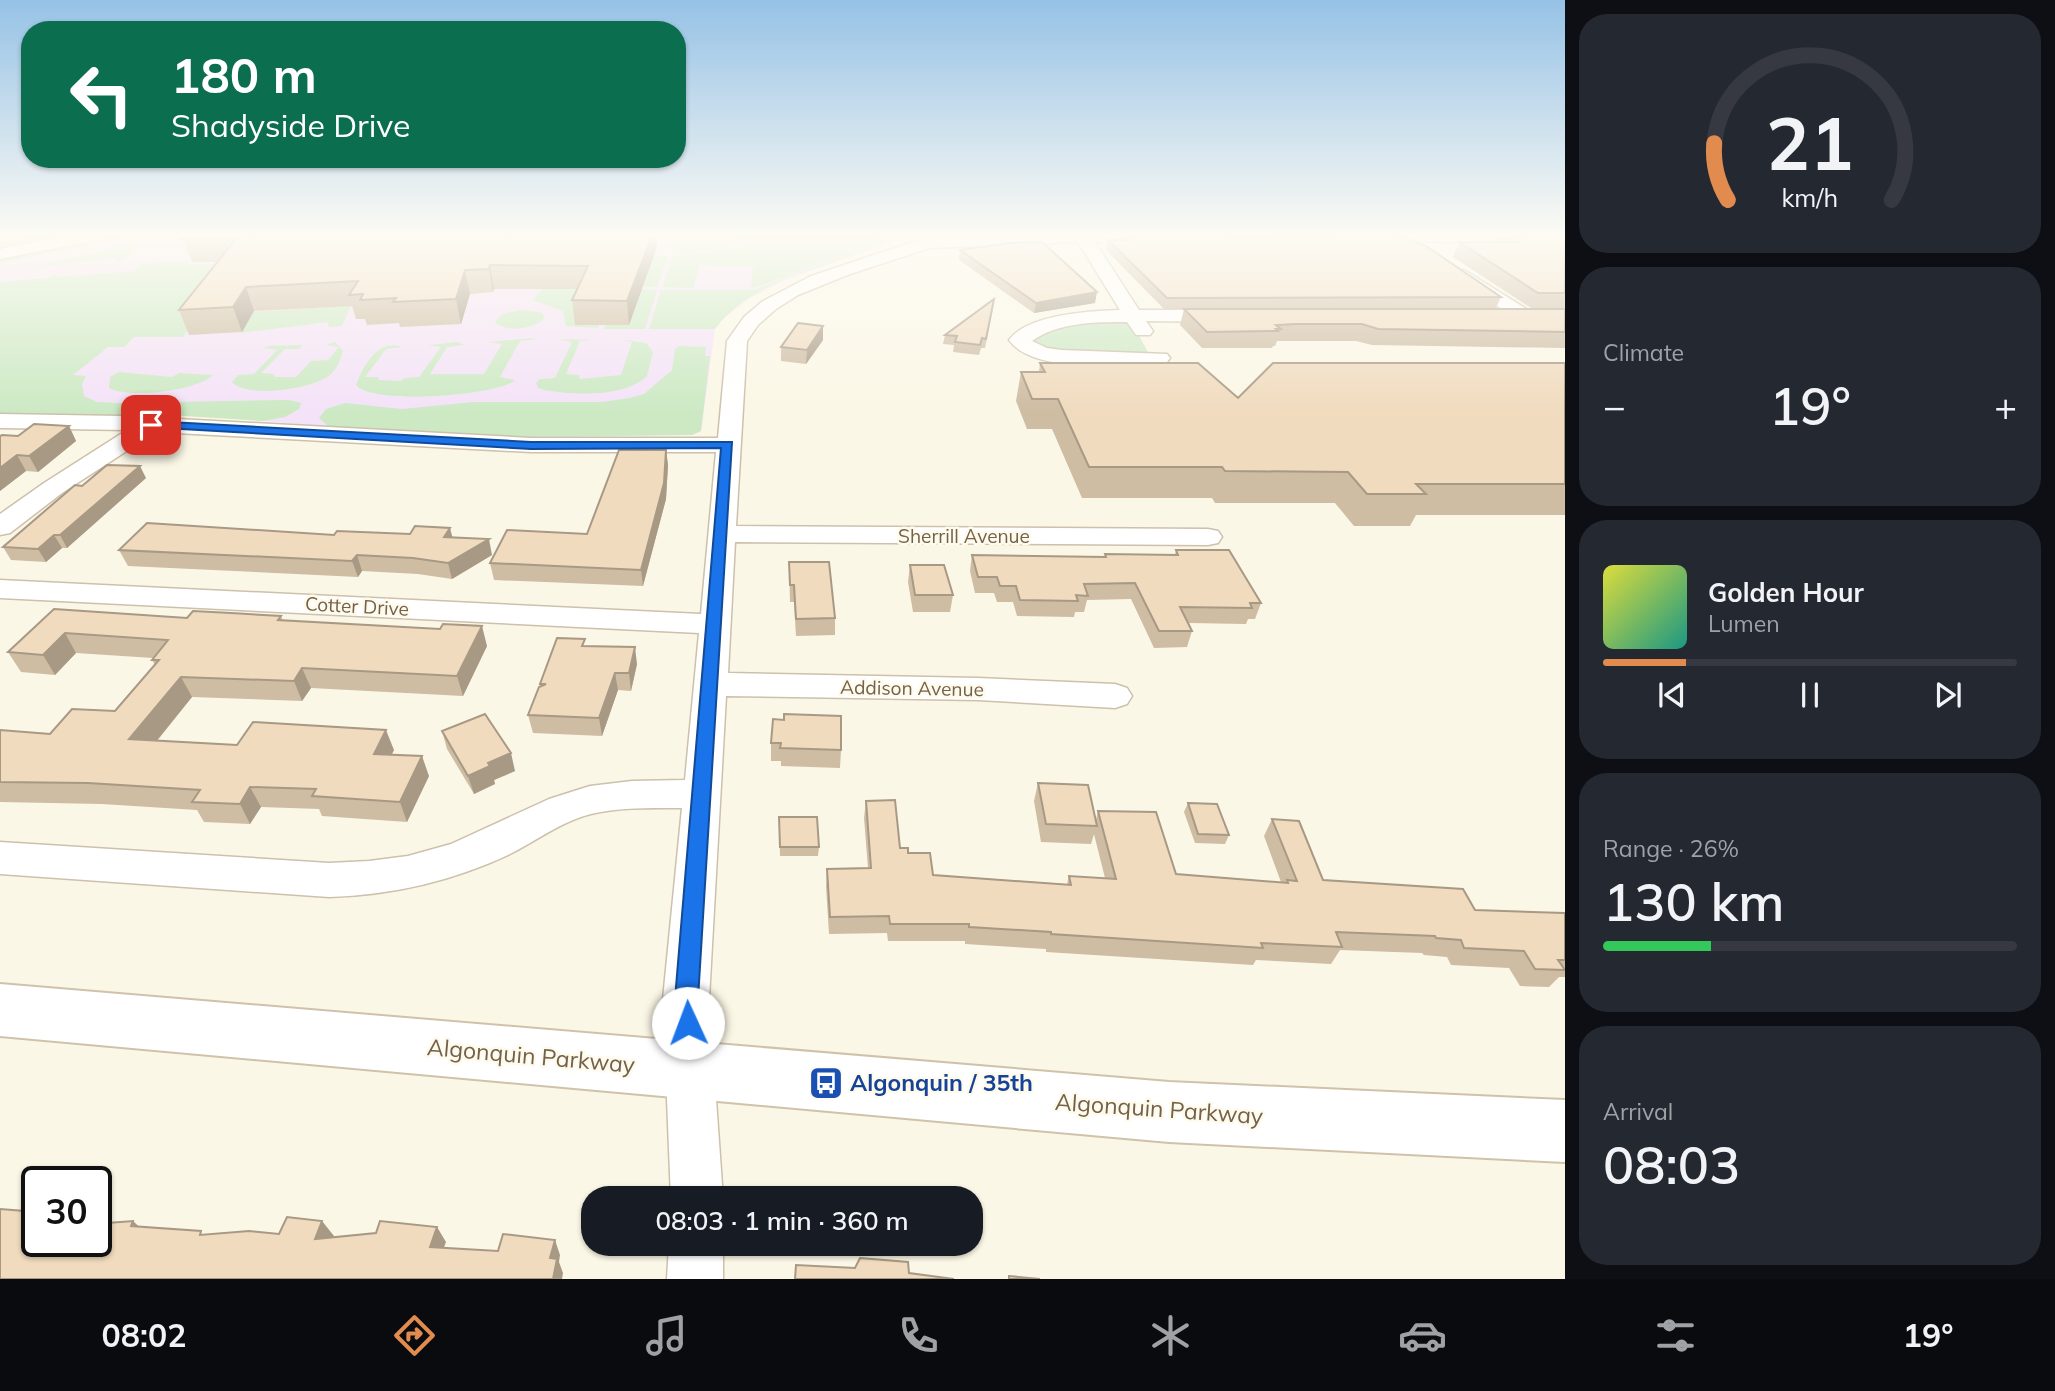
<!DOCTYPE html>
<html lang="en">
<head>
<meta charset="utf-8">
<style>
	:root { --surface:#171b24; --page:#242831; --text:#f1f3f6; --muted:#9ea1a6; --line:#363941; --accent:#e18b4f }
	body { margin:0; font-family:Mulish,sans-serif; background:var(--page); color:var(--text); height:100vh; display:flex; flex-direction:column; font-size:26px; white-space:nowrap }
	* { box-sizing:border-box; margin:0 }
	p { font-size:23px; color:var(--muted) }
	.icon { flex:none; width:38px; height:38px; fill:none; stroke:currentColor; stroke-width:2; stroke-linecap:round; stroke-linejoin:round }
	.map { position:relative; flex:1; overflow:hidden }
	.side { display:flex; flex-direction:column; gap:14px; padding:14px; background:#0d0f14; width:490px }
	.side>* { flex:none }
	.hud { position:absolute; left:21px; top:21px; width:665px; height:147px; border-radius:28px; box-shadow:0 2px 5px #0004; background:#0b6e4f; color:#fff; overflow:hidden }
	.speed { position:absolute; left:21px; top:1166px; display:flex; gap:14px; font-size:35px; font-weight:700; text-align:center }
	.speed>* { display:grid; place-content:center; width:91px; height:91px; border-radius:50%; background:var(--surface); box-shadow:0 2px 5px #0004; line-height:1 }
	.speed .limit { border:4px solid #111; border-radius:10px; background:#fff; color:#111 }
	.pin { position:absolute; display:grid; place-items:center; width:60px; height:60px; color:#fff; margin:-30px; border-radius:14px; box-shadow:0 4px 10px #0006 }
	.me { position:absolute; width:77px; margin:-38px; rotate:358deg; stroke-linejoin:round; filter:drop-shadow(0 0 5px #0008) }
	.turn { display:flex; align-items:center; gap:24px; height:147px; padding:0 35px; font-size:32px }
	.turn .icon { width:91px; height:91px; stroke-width:2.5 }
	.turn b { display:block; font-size:49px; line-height:60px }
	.big { font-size:52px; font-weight:600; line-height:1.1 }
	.side .card { flex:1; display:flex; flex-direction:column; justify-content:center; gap:10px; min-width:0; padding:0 24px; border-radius:28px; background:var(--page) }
	.side .dial { align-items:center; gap:0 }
	.dial svg { height:182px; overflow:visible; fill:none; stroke:var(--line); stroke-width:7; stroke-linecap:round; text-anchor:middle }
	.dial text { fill:var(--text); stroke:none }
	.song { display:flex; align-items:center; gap:21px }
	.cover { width:84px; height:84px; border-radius:10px; background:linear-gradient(135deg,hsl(60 70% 55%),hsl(170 70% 35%)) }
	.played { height:7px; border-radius:4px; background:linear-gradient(90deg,var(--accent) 20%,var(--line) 20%) }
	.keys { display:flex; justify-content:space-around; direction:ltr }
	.heat { display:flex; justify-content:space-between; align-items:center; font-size:38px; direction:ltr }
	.charge { height:10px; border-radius:5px; background:linear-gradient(90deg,#34c759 26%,var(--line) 0) }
	.trip { position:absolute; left:581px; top:1186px; width:402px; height:70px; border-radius:28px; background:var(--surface); box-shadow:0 2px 5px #0004; font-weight:600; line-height:70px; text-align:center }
	.dock { display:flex; height:112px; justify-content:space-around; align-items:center; background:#090b0e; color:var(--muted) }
	.dock .icon { width:49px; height:49px }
	.dock .active { color:var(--accent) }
	.dock b { font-size:32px; color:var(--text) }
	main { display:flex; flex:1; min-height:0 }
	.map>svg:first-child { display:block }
	.education { fill:#f4e2f8 }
	.green { fill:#cce9c4 }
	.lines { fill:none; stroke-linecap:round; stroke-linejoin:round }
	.street-casing { stroke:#cdc0ac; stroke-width:3 }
	.secondary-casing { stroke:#d0c2aa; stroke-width:4 }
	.street { fill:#fff; fill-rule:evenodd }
	.secondary { fill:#fff; fill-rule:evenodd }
	.wall { fill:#cebca3 }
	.shaded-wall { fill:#a89985 }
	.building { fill:#f0dbbe; stroke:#a89985; stroke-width:2 }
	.route { fill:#1a73e8; stroke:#114b97; stroke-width:2 }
	.labels { text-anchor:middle; stroke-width:5; stroke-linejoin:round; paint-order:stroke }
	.street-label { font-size:19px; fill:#74614b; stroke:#fefaec }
	.near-street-label { font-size:23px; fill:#74614b; stroke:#fefaec }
	.near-transit-label { font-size:23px; font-weight:bold; fill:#164399; stroke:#fefaec; text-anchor:start }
</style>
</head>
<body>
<main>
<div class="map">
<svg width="1565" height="1279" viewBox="0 0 1565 1279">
	<rect width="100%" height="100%" fill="#fbf7e6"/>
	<path class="education" d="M129,233l701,1 46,3 13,5 -108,40 -33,17 -26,21 -7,9 -14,102 -9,4 -131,2 -179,-6 -179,-15 -203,-1v-156z"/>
	<path class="green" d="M43,233h52l-95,18v-9z
		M116,233h31l-59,13v3l-8,-2 -80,16v-7z
		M756,233c33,0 111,-7 138,7l-18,-5 -36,-1 36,3 13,5c-56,25 -135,34 -174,87h-66l12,-39h93l98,-38 -3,-13h-92l-39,11 -45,4 3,-12 52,-3z
		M758,240l87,1 3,12 -91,34 -6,1 2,-22 -53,-1 -7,23 -30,-1 9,-31 51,-5z
		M134,245h9l-23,17h-4l1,-4 -91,10z
		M654,255l14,1 -11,31h-14z
		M189,261l-4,3 56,1 -7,5 -51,67h-49l-10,10h-16l-35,28 13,1 -4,8 2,12 13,6 21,1 171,-3 12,3 -2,6 -14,8 -23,4 -94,-6h-168v-133l48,-4 7,-5 3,1 -2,3 79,-6 8,-7z
		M542,289h44l-10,36h23l-1,3 -32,-2 -3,-15 -30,-11z
		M642,289l15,1 -12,39h-41l1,-4h24z
		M355,297l-13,29 -13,1 -1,-5 -87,11 9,-21 94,-6z
		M521,310l19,2 4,4 -1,4c-13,9 -35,13 -48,2l7,-8z
		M1123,320l9,3 16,29 -70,2 -48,-8 3,-11 31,-11z
		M532,338l4,1 -16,2 -20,36 15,3c-16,16 -145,25 -159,5 8,-20 21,-46 46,-38l-16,2 -21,28h13l1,3 22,1 4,-3 14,-1 22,-30 -13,-2 30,-3 6,3 -17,2 -17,27h54l18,-30 -14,-2z
		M558,339l38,1 -16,1 -14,33 13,1 1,4 41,-4 11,-33 -14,-3 28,4 7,9 -6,24c-23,22 -74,19 -103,14l-6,-2 -2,-5 4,-4 15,-1 17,-36z
		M335,342l8,9c-2,7 -5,15 -10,21 -14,17 -86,27 -101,10l6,-7 16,-1 23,-24 -13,-2 4,-2 34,-1 -2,4h-15l-24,24 12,1 2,3h21l15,-16 17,-1 11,-13 -13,-2z
		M679,346l27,1 -1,9h5l-9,75 -9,4 -193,2 -171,-11 -9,-8 7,-9 19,-6 57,6 72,-7h128l28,-4 14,-4 28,-24 3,-21z
		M119,372l53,5 7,-4 34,2c-17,16 -84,24 -104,13l1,-11z"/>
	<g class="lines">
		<g class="street-casing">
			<path id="street" d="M82,233h32l-8,5 -106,21v-10z
				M940,233h26l-9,5 101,-5h458l49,1v10l-263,-5 -207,3 44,68h85l10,6 -10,6 -78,-1 7,10 -3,4h-14l-9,-13c-31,0 -69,0 -95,19l15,7 15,2 105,4 3,4 -3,4 -7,2c-38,1 -127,10 -151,-24 19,-26 81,-29 111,-30l-42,-68 -148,6 -80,26 -52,21 -22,14 -18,16 -11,16 -11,185 472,3 10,2 4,6 -4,6 -10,2 -473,-3 -7,131 250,5 137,6 12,4 5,8 -5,8 -12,4 -137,-8 -252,-4 -17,303 14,200h-52l-8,-200 19,-191c-30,0 -61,-1 -91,6 -29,7 -55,27 -81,40 -57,27 -118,41 -181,43l-329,-23v-32l329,21 40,-2 39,-5 43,-12 98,-45 41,-13 42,-5 53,-1 14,-147 -699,-35v-18l701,34 15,-162h-185l-375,-20 -94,61 -52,40 -10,2v-21l44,-31 83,-53 -127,-2v-14l122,2 409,22h187l9,-97 17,-24 19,-16 48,-25z
				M1464,270l69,43 3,4 -3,4h-14l-61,-42 -3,-4 3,-4z
				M669,1244h54v35h-56z"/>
		</g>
		<g class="secondary-casing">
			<path id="secondary" d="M0,984l1169,98 396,18v62l-396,-20 -1169,-106z"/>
		</g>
		<use href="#street" class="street"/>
		<use href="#secondary" class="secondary"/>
	</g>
	<path class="wall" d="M193,233h463l1,14 -28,78h-54l-3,-25 5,-11h-83l-1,3 -23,2 -9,30 -61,3 -1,-4 -32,2 -2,-6h-9l-4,-13 -98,5 -12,21 -53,3 -10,-25 38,-48h-25l-9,-23z
		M1499,233h66v115l-193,-3 -16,-4h-79l-2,5h-2l-1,2h-70l-22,-23 4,-16h375l-28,-1 -78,-51 6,-15h36z
		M1126,234l106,4 269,59 -5,11 -332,1 -58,-59 2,-10h17z
		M960,250l135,53 -61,10 -75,-53z
		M993,308l-8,40h-4l-2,7 -26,-3 1,-7 -11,-1 2,-9z
		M823,326v14l-17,24 -25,-3v-14z
		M1040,363l198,35 327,-35v152h-149l-6,11h-56l-19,-23h-120l-3,-5h-130l-30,-69h-25l-11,-28 5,-29h18z
		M69,426l7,15 -38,31 -12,-1 -26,20 18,-55z
		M666,450l2,15 -2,34 -23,87 -149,-6 -4,-17 97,-29z
		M146,478l-79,70h-5l-16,14 -35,-2 -8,-13 79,-61z
		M334,535l118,2 40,18 -40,24 -34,-5 -56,-3 -4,6 -230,-11 -9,-16z
		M1176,550l85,53 -6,16h-7l-2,5 -57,-1 3,8 -5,16 -33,1 -23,-49 -44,1 -3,12h-9l-1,5 -57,-1 -4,-14h-16l-3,-9h-19l-5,-22 2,-16 133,2v-3l70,1z
		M789,562l46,56v17l-39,1 -2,-34h-4z
		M910,565l43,30 -3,17h-37l-5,-30z
		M54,609l133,9 94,-2 2,5 204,25 -24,50 -152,-8 -9,13 -110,-4 -35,44 80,4 157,5 -2,4 37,22 -22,46 -85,-6 -3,-7 -58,-2 -11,17 -46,-2 -7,-12 -95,-6 -102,-2v-72l50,4 65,-23 40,-46 -3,-5 1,-2 -77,-5 -21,22 -34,-3 -13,-20z
		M586,646l51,18 -6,27 -13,-1 -16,46 -69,-3 -5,-18 13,-28 -1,-3z
		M784,720l57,30 -1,18 -59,-2v-5h-10v-18z
		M442,731l73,40 -21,9 1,4 -21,10 -27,-45z
		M1038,783l58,37 2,-9 78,63 105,8 -17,-46 8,-17 51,61 152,30 90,3v64h-6l-10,10 -29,-1 -11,-18 -58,-3 -4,-8 -23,-2 -2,-2 -82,-3 -9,14 -75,-4 -3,5 -207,-13v-3l-81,-5v-3h-77l-1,-8 -58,1 -3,-48 1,-17 41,-1 -4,-50 2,-17 34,47 8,5 25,22 134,9 2,-8 36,2 -11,-44 -3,10 -50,-2 -7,-41z
		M1188,803l41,32 -4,9 -30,-1 -11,-31z
		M779,817l40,30 -1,9h-38z"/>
	<path class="shaded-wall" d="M653,233h3l1,14 -28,78 -2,-24z
		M490,265l4,24 -1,3 -4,-23z
		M465,270l5,24 -9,30 -5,-25z
		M246,287l8,24 -12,21 -9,-25z
		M1097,292l-2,11 -61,10 2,-10z
		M823,326v14l-17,24 1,-14z
		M69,426l7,15 -38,31 -9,-16z
		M666,450l2,15 -2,34 -23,87 -2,-16z
		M17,455l9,16 -26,20v-23z
		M140,466l6,12 -79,70 -7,-13z
		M450,528l4,15 -10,-6z
		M54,535l8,13 -16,14 -8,-13z
		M489,539l3,16 -40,24 -4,-16z
		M357,555l5,16 -4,6 -6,-16z
		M482,626l5,20 -24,50 -6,-20z
		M65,633l11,20 -21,22 -12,-20z
		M635,647l2,17 -6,27 -2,-18z
		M302,668l9,20 -9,13 -8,-20z
		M615,673l3,17 -16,46 -3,-18z
		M181,677l11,20 -51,63 -12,-21z
		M386,730l8,20 -13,24 -7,-20z
		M511,753l4,18 -21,9 1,4 -21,10 -6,-18 20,-13z
		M422,756l7,20 -22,46 -7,-20z
		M250,787l11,20 -11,17 -10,-20z
		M133,1221l16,15 -18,-10z
		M322,1221l12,15 -7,18 -12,-15z
		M437,1227l9,15 -7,19 -9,-14z
		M555,1240l5,15 -1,7 4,11 -1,6h-9l-3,-21z"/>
	<path class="building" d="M193,233h460l-26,68 -55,-1 16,-34 -98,-1 -1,4 -24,1 -9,29 -63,3 3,-4 -36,2 3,-6 -14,1 9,-14 -112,6 -13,20 -54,3 56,-70 -52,-1z
		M1226,233l6,5 160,-5 34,13 75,51 -334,1 -59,-58h23l-5,-6z
		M1503,233h62v60h-27l-79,-51h59z
		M1042,242l55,50 -61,11 -76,-53 48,-7z
		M994,299l-8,40 -4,-1 -2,7 -25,-3 2,-6 -12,-1z
		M1184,309h381v23l-187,-3 -16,-5h-66l-20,1 5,4h-5l2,2 -71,1z
		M798,323l25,3 -16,24 -26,-3z
		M1040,363h158l40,35 35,-35h292v121h-149l10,10h-59l-19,-22 -123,-1 -3,-4h-133l-31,-68h-26l-11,-27h24z
		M34,424l35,2 -40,30 -12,-1 -17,13v-32l2,-1 16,1z
		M619,450h47l-2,33 -23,87 -151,-7 17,-33 80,4z
		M107,465l33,1 -80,69h-6l-16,14 -35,-2 72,-62 7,1z
		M147,523l187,12 3,-4 73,3 5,-8 35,2 -6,9 45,2 -41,24 -35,-5 -56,-3 -5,6 -233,-11z
		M1176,550h53l32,53h-11l2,5 -72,-1 12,24h-33l-24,-48 -51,1 4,12 -12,-1 2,6 -58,-1 -4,-14h-16l-3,-9h-19l-6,-22 134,2 -1,-3 73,1z
		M789,562h40l6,56 -39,1 -2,-34h-4z
		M910,565h34l9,30h-38z
		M54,609l133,9 6,-7 38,2 50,3 -3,4 162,9 3,-5 39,2 -25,50 -155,-8 -8,13 -113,-4 -52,62 108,6 16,-23 133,8 -12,24 48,2 -22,46 -88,-6 4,-7 -66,-2 -10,17 -48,-2 8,-12 -112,-7 -88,-1v-52l50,4 22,-25 43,2 44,-51h-7l16,-20 -103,-7 -22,22 -35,-3z
		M557,638l28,1 -3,7 53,1 -6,26h-14l-16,45 -71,-3 11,-28 7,-3h-6z
		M485,714l26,39 -23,10 2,3 -22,10 -26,-45z
		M784,714l57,2v34l-61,-2 1,-5h-10l2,-24 11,1z
		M1038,783l50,2 9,41 -51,-2z
		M895,800l5,48h8v5h22l3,22 138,10 -2,-9 47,3 -18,-68 58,1 20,62 112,9 -1,-3 10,1 -25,-62 27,2 24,59 140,9 12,21 90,3v47h-7l7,10 -30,-1 -11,-18 -60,-3 -3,-8 -25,-2 -1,-2 -99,-4 6,15 -81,-4 2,5 -212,-14v-2l-82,-5v-3h-79l-1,-8 -59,1 -3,-48 44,-1 -5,-67z
		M1188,803l29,1 12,31 -31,-1z
		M779,817h38l2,30h-39z
		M0,1209l37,3v29h59v-23l12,1 -2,4 27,-2 -2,5 70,5 -1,4 49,-4 30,3 8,-17 35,4 -7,18 61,-6 4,-12 57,6 -7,20 68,4 5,-17 52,6 -5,18 7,1 -4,20h-553z
		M860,1258l48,4 1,11 45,6h-159l1,-14 59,3z
		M1009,1276l31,3h-31z"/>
	<linearGradient id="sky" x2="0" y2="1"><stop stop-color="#96c2e6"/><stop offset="0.57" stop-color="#fdfbf4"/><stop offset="1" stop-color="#fdfbf4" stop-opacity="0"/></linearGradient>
	<rect width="1565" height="412" fill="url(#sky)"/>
	<path class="route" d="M151,421l380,21h201l-34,557 2,24 -4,7 -8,4 -8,-4 -4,-7 -1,-24 46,-551 -190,1 -384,-22v-5z"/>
	<defs>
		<g id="bus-square" transform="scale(1.75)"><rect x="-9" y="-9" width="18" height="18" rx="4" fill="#1a4fb4" stroke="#fefaec"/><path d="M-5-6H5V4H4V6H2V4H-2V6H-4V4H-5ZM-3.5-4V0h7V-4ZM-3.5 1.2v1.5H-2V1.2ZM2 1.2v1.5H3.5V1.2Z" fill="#fff"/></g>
	</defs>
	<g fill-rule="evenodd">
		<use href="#bus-square" x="826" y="1083"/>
	</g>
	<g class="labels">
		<g class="street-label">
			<text x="964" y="543">Sherrill Avenue</text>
			<text transform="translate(357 606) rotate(3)" y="7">Cotter Drive</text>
			<text transform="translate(912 688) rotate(1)" y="7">Addison Avenue</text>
		</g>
		<g class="near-street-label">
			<text transform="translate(531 1056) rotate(5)" y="8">Algonquin Parkway</text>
			<text transform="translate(1159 1109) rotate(4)" y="8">Algonquin Parkway</text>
		</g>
		<g class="near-transit-label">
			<text x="850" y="1091">Algonquin / 35th</text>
		</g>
	</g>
</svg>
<div class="speed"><div class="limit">30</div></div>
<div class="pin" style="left:151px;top:425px;background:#d93025"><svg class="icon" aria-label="arrive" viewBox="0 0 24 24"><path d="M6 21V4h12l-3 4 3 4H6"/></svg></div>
<svg class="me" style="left:688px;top:1023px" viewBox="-20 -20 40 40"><circle r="19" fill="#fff"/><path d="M0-13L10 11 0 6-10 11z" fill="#1a73e8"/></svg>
<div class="trip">08:03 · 1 min · 360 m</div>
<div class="hud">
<div class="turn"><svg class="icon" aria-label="left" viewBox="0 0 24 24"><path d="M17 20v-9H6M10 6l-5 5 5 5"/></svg><div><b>180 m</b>Shadyside Drive</div></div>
</div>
</div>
<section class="side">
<div class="card dial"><svg viewBox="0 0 100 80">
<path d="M14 69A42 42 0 1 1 86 69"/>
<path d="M14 69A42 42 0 0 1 8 44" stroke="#e18b4f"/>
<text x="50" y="56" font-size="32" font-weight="700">21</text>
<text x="50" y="72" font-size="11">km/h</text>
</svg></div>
<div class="card"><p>Climate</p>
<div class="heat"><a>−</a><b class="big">19°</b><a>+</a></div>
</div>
<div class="card">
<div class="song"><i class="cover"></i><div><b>Golden Hour</b><p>Lumen</p></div></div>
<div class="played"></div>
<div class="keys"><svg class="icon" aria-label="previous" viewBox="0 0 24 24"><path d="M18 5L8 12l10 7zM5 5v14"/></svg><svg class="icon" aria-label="pause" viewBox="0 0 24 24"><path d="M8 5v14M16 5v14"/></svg><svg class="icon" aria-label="next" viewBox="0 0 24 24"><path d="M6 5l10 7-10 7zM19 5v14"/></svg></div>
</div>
<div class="card"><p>Range · 26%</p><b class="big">130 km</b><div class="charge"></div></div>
<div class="card"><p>Arrival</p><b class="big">08:03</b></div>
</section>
</main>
<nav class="dock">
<b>08:02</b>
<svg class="icon active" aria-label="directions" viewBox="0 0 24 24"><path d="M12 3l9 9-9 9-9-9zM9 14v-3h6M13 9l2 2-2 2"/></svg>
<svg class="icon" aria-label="music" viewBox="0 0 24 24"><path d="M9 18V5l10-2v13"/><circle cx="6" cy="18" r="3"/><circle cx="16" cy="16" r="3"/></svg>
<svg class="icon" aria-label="phone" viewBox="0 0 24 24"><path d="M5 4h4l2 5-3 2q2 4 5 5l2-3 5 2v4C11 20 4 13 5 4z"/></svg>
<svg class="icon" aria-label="climate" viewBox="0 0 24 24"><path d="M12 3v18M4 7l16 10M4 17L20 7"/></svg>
<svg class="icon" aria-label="car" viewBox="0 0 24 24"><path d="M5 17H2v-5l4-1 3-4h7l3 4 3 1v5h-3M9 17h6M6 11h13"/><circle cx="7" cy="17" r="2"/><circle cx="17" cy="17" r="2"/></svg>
<svg class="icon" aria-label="filters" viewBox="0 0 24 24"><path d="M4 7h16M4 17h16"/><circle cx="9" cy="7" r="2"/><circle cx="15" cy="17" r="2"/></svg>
<b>19°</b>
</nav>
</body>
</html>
